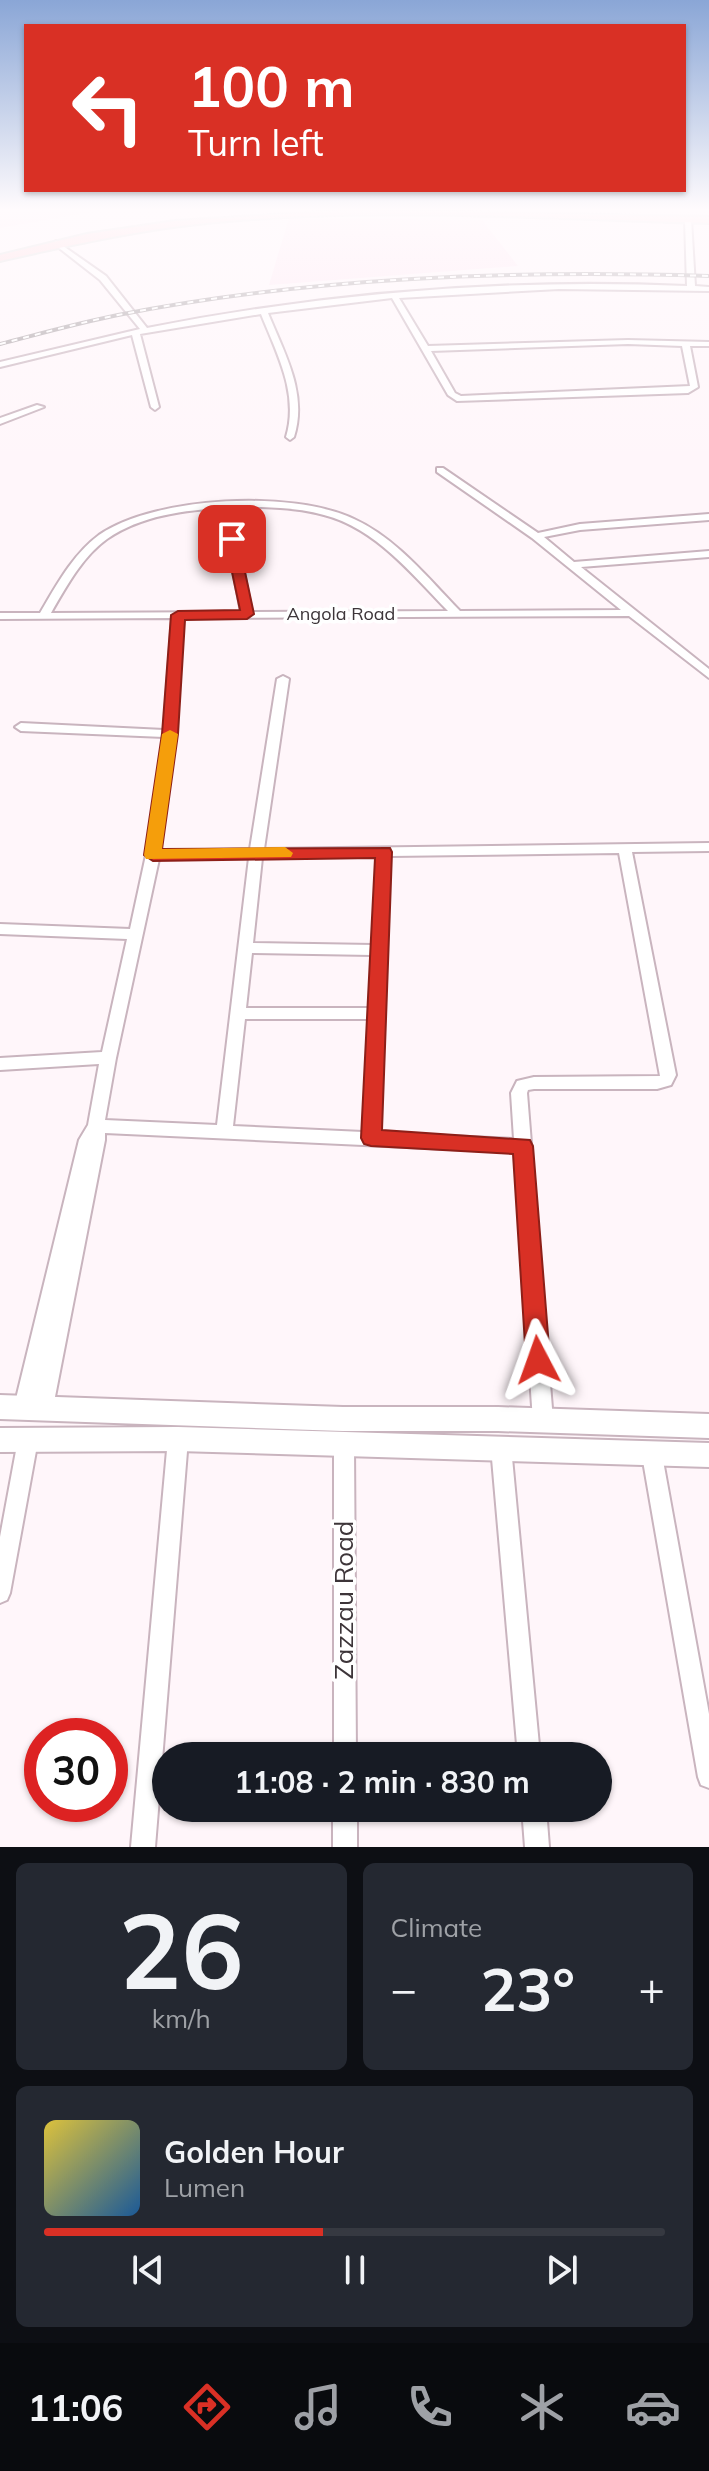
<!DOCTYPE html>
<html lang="en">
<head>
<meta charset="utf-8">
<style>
	:root { --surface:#171b24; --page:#242831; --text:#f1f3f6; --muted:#9ea1a6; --line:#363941; --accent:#d93025 }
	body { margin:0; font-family:Mulish,sans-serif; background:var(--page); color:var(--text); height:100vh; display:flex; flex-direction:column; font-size:30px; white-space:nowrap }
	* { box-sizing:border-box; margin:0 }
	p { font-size:26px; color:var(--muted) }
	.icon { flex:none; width:44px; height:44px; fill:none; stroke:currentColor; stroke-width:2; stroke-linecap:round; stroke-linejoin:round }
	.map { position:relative; height:1847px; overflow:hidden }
	.sheet { display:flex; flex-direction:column; gap:16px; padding:16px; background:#0d0f14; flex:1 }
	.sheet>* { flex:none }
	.top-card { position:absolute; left:24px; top:24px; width:662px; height:168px; border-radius:0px; box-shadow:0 2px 6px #0004; background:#d93025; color:#fff; overflow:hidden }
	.speed { position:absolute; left:24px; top:1718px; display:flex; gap:16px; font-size:40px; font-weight:700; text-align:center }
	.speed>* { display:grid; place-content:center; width:104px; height:104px; border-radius:50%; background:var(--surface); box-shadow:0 2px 6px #0004; line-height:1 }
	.speed .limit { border:12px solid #d22; background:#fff; color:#111 }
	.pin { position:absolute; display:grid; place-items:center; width:68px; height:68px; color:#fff; margin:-34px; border-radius:16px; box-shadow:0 4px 12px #0006 }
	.me { position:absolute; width:88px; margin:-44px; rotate:356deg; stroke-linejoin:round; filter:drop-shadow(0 0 6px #0008) }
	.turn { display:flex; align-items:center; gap:28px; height:168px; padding:0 32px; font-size:36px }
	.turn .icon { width:104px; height:104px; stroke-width:2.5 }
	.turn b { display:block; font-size:56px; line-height:68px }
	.big { font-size:60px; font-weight:700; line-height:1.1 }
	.sheet .widget { flex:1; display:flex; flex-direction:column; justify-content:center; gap:12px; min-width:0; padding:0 28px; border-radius:12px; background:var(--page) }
	.sheet .dial { align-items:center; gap:0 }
	.dial b { font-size:104px; line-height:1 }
	.song { display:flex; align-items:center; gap:24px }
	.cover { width:96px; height:96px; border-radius:12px; background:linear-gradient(135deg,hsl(50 70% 55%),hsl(210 70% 35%)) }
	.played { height:8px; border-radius:4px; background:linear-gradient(90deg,var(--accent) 45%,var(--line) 45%) }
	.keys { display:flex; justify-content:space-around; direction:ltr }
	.heat { display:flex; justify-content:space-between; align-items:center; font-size:44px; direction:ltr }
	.sheet .tiles { flex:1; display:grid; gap:16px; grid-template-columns:1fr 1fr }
	.widget:last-child { grid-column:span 2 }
	.trip { position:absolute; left:152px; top:1742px; width:460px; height:80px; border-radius:40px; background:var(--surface); box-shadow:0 2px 6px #0004; font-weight:700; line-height:80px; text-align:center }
	.menu { display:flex; height:128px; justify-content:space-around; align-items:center; background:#090b0e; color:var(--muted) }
	.menu .icon { width:56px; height:56px }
	.menu .on { color:var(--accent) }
	.menu b { font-size:36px; color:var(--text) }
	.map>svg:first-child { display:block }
	.built { fill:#fee6f2 }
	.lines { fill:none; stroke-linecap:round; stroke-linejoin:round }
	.minor-casing { stroke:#c9b4be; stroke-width:4 }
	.tertiary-casing { stroke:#c9b4be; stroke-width:4 }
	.primary-casing { stroke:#d8d7d7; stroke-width:4 }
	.minor { fill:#fff; fill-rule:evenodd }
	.tertiary { fill:#fff; fill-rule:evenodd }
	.primary { fill:#fdced4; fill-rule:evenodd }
	.rail-casing { stroke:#a59ca0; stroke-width:4 }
	.rail { stroke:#fff; stroke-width:2; stroke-dasharray:6; stroke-linecap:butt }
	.route { fill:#d93025; stroke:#8d1f18; stroke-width:2 }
	.slow { fill:#f59e0b }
	.labels { text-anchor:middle; stroke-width:7; stroke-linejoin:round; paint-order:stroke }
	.far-street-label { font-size:18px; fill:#3d3539; stroke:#fff }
	.near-street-label { font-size:26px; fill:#3d3539; stroke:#fff }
</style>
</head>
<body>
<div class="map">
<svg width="709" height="1847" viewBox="0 0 709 1847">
	<rect width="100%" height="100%" fill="#fff6fa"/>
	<path class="built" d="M0,207h120l-120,21z
		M289,218l193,2 36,46 -249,19z"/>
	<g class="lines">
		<g class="minor-casing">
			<path id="minor" d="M391,207h6l1,2 -5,1z
				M688,217l3,2 4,67 14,1v4l-150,-2 -160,9 29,48 200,-6 81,2v4h-19l8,41 -10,6 -231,8 -9,-6 -56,-97 -124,15c16,40 40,80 26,124l-4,3 -4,-3c13,-43 -9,-83 -25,-123l-121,20 19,73 -4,3 -4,-3 -19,-72 -132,32v-5l140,-33 -40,-49 -46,-36 2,-3 50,35 41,52c177,-35 360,-50 540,-42l-2,-67zM628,344l54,2 8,40 -229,10 -6,-3 -24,-42z
				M37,405l7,2 -44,17v-6z
				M437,468h6l95,65 42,-9 129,-10v6l-129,10 -36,7 30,25 135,-11v6l-128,10 128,102v9l-80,-62 -446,2 -7,116 -16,117 90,-2 27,-170 6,-3 6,3 -25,170 445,-6v8l-77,1 44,223 -5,10 -14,4h-123l-6,1 -1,3 26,328 -3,6 -7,3 -7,-3 -3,-6 -18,-269 -410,-19v7l-52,267 -3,6 -7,3 -7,-3 -2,-6 -3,6 -7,3 -7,-3 -3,-6 65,-267 9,-15 11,-61 -99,6v-12l102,-6 25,-113 -127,-5v-10l130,5 16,-74 18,-118 -143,-6 -6,-4 6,-4 143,7 8,-112 -172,1v-6h40c16,-27 33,-59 59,-78 56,-39 194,-45 255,-16 42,19 74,59 106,92l161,-1 -89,-72 -95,-66zM261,507c21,1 43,2 63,8 51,13 88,59 124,96l-196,1 -15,-73 -5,-3 -5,3 14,73 -190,1c15,-26 31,-56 56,-74 43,-30 103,-31 154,-32zM619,853l41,223 -126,1 -17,4 -6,12 3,46 -135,-6 11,-277zM377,856l-4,89 -120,-2 9,-85zM249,858l-32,267 -112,-5 11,-62 43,-199zM252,953l120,2 -3,53h-123zM245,1019h124l-6,113 -130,-6z
				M178,1430l7,2 3,7 -33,408h-24l37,-408 3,-7z
				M28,1431l7,2 3,7 -28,153 -3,7 -7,3v-66l18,-97 3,-7z
				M344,1436l7,2 3,7 2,311h-22v-311l3,-7z
				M501,1438l7,2 3,7 29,309h-22l-27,-309 3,-7z
				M652,1446l7,2 3,7 47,259v74l-8,-3 -3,-8 -56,-322 3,-7z
				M333,1808h24v39h-24z
				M522,1808h24l3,39h-24z"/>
		</g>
		<g class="tertiary-casing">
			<path id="tertiary" d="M0,1395l343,12h155l211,7v24l-211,-7h-155l-343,-12z
				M178,1427l531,16v24l-531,-16 -178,1v-24z"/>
		</g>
		<g class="primary-casing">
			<path id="primary" d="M352,210l357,7v6c-178,-5 -359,-19 -536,4 -58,8 -115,21 -173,34v-6l87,-21 88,-13z"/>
		</g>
		<use href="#minor" class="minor"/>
		<use href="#tertiary" class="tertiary"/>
		<use href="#primary" class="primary"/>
		<g class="rail-casing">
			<path id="rail" d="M0,344c39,-10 78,-21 118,-29 193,-38 394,-45 591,-39"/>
		</g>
		<use href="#rail" class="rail"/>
	</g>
	<linearGradient id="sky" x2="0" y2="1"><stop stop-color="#8aa6d6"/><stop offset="0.45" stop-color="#fffbfd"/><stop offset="1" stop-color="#fffbfd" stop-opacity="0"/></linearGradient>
	<rect width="709" height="465" fill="url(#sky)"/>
	<path class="route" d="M232,535l6,4 16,75 -7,5 -62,1 -7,114 -16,115 228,-1 2,4 -10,278 148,10 3,6 17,214 -3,7 -9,4 -8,-4 -4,-7 -13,-206 -142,-8 -7,-2 -3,-6 14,-280 -222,3 -9,-6 18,-121 9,-119 7,-4 62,-1 -15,-71z"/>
	<path class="slow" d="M170,730l8,4 -16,115 123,-2 8,6 -2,4 -145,2 -2,-4 18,-121z"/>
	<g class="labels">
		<g class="far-street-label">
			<text x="341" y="620">Angola Road</text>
		</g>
		<g class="near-street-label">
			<text transform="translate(344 1600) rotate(-90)" y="9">Zazzau Road</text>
		</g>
	</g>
</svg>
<div class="speed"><div class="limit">30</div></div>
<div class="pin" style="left:232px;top:539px;background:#d93025"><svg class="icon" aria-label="arrive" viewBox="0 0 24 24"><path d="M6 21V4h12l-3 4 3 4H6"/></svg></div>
<svg class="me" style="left:538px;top:1360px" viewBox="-20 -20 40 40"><path d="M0-17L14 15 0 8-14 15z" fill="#d93025" stroke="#fff" stroke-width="4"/></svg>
<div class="trip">11:08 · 2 min · 830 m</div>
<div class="top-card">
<div class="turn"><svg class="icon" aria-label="left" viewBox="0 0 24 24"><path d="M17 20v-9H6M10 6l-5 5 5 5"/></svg><div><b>100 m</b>Turn left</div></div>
</div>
</div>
<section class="sheet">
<div class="tiles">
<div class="widget dial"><b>26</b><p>km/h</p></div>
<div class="widget"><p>Climate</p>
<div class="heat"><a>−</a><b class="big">23°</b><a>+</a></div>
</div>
<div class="widget">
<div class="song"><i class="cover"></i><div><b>Golden Hour</b><p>Lumen</p></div></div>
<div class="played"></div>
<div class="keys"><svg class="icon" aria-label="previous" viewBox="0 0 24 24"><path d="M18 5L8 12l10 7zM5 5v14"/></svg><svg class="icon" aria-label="pause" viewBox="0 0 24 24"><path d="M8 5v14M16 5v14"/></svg><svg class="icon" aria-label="next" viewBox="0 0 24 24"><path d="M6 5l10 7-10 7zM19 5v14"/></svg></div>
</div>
</div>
</section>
<nav class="menu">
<b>11:06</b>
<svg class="icon on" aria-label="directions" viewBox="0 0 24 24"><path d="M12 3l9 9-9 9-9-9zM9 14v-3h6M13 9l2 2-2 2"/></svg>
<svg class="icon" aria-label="music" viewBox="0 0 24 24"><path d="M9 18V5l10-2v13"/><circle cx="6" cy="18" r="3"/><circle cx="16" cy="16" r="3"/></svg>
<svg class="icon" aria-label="phone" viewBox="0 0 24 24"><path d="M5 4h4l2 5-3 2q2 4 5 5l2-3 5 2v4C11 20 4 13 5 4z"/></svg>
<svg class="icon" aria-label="climate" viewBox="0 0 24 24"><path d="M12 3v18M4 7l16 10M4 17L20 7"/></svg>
<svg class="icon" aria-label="car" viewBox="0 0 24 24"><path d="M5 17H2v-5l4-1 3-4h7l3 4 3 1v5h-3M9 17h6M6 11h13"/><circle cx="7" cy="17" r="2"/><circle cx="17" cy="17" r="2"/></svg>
</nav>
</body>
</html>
